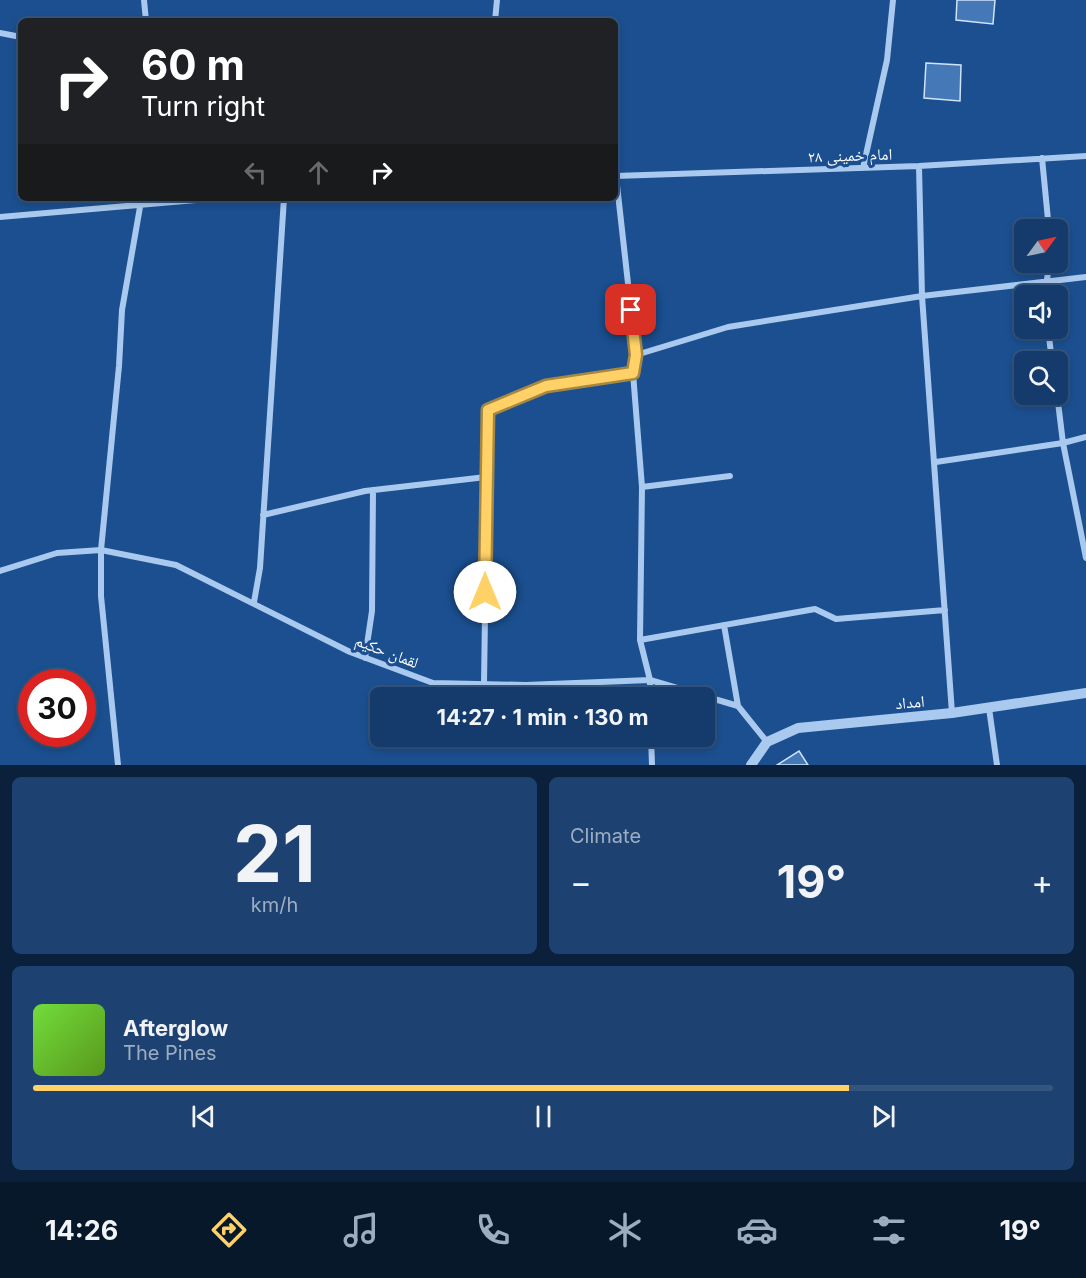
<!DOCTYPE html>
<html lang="en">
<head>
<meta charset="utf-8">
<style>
	:root { --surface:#143b6b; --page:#1d4271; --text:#f1f3f6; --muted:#9dadc1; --line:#33557e; --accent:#ffd166 }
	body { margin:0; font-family:Inter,"Noto Naskh Arabic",sans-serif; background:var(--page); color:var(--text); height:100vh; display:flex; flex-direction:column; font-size:22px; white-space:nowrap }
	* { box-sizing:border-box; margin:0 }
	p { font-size:20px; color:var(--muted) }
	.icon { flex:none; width:33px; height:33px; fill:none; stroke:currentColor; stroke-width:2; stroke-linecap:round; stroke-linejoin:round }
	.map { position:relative; height:765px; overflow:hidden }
	.sheet { display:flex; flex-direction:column; gap:12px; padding:12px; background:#0b203b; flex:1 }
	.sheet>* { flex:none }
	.banner { position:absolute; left:18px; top:18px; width:600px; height:183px; border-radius:9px; box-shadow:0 3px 9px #0003,0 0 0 2px var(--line); background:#202124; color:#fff; overflow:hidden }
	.needle { width:39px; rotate:57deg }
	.tools { position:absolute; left:1014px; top:219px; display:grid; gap:12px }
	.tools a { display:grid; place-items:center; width:54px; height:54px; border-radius:9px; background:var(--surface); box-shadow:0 3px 9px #0003,0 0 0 2px var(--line); font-size:30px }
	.speed { position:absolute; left:18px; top:669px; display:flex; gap:12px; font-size:30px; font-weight:700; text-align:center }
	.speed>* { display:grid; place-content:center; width:78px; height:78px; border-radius:50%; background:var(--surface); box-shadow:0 3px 9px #0003,0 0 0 2px var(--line); line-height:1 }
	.speed .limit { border:9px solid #d22; background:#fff; color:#111 }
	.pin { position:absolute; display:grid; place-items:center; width:51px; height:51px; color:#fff; margin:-26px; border-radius:12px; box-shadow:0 3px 9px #0006 }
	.me { position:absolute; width:66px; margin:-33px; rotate:0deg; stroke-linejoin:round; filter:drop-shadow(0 0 4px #0008) }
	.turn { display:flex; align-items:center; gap:21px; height:126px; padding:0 24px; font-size:27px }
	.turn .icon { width:78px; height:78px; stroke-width:2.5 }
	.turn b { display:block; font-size:42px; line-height:51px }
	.lanes { display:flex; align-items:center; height:57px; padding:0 24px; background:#0003; justify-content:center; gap:30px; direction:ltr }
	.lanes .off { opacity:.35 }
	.big { font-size:45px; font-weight:700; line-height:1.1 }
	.sheet .widget { flex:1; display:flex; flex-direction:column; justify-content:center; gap:9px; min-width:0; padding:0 21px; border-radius:9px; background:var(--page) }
	.sheet .dial { align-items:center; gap:0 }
	.dial b { font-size:78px; line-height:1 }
	.song { display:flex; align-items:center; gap:18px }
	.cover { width:72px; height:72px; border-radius:9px; background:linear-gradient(135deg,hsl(100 70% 55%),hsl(90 70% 35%)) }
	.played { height:6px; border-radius:3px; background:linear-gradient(90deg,var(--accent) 80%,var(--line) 80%) }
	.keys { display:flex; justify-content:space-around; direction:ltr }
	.heat { display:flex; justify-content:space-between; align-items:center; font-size:33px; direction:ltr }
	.sheet .tiles { flex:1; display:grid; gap:12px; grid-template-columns:1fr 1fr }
	.widget:last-child { grid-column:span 2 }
	.trip { position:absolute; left:370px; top:687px; width:345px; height:60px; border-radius:9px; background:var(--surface); box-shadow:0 3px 9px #0003,0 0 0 2px var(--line); font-weight:700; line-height:60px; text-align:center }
	.tab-bar { display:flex; height:96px; justify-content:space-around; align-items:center; background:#08182b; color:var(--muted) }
	.tab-bar .icon { width:42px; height:42px }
	.tab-bar .selected { color:var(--accent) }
	.tab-bar b { font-size:27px; color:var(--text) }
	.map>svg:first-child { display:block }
	.building { fill:#4478b7; stroke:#cfe3fa; stroke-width:1.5 }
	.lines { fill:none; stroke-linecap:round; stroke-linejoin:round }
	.minor { stroke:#a9c9ee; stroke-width:6 }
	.tertiary { stroke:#a9c9ee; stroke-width:10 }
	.route-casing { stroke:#a68842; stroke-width:15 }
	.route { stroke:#ffd166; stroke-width:10 }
	.labels { text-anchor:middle; stroke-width:6; stroke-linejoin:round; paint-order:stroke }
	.street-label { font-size:16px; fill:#fff; stroke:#1b4f8f }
</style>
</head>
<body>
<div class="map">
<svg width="1086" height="765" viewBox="0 0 1086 765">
	<rect width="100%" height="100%" fill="#1b4f8f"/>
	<path class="building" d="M957,0h38l-2,24 -37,-4z
		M926,63l35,2 -1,36 -36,-3z
		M799,751l9,14h-31z"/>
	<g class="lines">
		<path class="minor" d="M144,0l2,21
			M495,21l2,-21
			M0,33l21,4
			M1042,158l7,72
			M919,166l3,130 30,417
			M863,168l24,-108 6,-60
			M615,176l304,-10 167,-10
			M616,176l20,179 -3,18 9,114 -2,153 10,40v18
			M0,217l219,-19
			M1044,296l6,-34
			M1048,328l4,34
			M636,355l92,-28 194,-31 164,-19
			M1057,394l6,49 23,115
			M936,462l127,-19 23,-6
			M642,487l88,-11
			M263,515l102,-24 121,-14
			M0,571l57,-18 44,-3 75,15 174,87 83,31 93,2 124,-5 88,26 29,36
			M254,602l6,-34 24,-370
			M724,625l14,81
			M640,640l175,-31 21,10 109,-9
			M365,658l7,-47 1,-121
			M484,684l4,-274 58,-24 87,-13
			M989,708l8,57
			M651,736l1,29
			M118,765l-17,-169v-46l18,-184 3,-56 18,-103"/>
		<path class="tertiary" d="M751,765l16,-23 31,-14 154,-15 134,-20"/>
	</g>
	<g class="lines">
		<g class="route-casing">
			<path id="route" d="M485,592l3,-182 58,-24 87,-13 3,-18 -5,-45"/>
		</g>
		<use href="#route" class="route"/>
	</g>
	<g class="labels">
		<g class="street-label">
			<text transform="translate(850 155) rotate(-2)" y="6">امام خمینی ۲۸</text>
			<text transform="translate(387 651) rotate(21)" y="6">لقمان حکیم</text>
			<text transform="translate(910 702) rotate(-5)" y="6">امداد</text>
		</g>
	</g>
</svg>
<div class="tools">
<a><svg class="needle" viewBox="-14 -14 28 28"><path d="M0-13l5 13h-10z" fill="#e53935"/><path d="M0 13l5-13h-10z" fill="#9dadc1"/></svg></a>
<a><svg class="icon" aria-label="sound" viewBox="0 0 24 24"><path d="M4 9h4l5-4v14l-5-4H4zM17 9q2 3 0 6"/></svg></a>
<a><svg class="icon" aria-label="search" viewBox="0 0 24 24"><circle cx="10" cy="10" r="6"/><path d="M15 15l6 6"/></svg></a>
</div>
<div class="speed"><div class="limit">30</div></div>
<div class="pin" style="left:631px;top:310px;background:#d93025"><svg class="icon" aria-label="arrive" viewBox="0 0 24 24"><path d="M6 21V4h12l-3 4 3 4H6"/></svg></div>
<svg class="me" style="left:485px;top:592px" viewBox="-20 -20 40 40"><circle r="19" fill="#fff"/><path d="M0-13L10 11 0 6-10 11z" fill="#ffd166"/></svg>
<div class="trip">14:27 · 1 min · 130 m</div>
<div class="banner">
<div class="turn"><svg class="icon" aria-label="right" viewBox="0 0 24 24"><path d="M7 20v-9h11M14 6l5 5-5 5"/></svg><div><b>60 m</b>Turn right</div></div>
<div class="lanes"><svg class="icon off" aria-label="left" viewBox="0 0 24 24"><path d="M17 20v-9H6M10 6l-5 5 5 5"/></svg><svg class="icon off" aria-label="ahead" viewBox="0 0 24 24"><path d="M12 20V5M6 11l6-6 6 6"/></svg><svg class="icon" aria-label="right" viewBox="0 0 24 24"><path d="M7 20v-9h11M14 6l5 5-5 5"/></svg></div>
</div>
</div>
<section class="sheet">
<div class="tiles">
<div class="widget dial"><b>21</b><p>km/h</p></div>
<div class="widget"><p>Climate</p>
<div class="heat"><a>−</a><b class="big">19°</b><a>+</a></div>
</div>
<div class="widget">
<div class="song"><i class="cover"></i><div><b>Afterglow</b><p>The Pines</p></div></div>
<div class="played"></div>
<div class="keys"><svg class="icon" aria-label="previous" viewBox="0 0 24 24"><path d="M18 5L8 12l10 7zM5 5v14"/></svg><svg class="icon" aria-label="pause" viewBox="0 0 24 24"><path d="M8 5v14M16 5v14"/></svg><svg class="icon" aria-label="next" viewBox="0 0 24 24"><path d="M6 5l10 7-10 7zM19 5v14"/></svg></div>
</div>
</div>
</section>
<nav class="tab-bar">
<b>14:26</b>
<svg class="icon selected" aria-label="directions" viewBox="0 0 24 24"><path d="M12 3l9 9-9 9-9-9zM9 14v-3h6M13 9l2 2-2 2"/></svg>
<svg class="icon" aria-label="music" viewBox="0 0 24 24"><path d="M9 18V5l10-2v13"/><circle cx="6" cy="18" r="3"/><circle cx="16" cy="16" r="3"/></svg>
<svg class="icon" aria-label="phone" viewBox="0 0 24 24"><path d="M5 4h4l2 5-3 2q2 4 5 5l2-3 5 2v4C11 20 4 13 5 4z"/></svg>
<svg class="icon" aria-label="climate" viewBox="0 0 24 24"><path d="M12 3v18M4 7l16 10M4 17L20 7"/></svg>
<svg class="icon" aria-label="car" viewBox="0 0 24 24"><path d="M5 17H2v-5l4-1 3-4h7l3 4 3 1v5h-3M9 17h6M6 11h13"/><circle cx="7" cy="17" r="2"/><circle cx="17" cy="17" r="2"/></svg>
<svg class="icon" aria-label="filters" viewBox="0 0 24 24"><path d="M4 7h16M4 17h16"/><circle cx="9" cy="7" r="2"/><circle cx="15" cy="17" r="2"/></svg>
<b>19°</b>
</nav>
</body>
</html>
